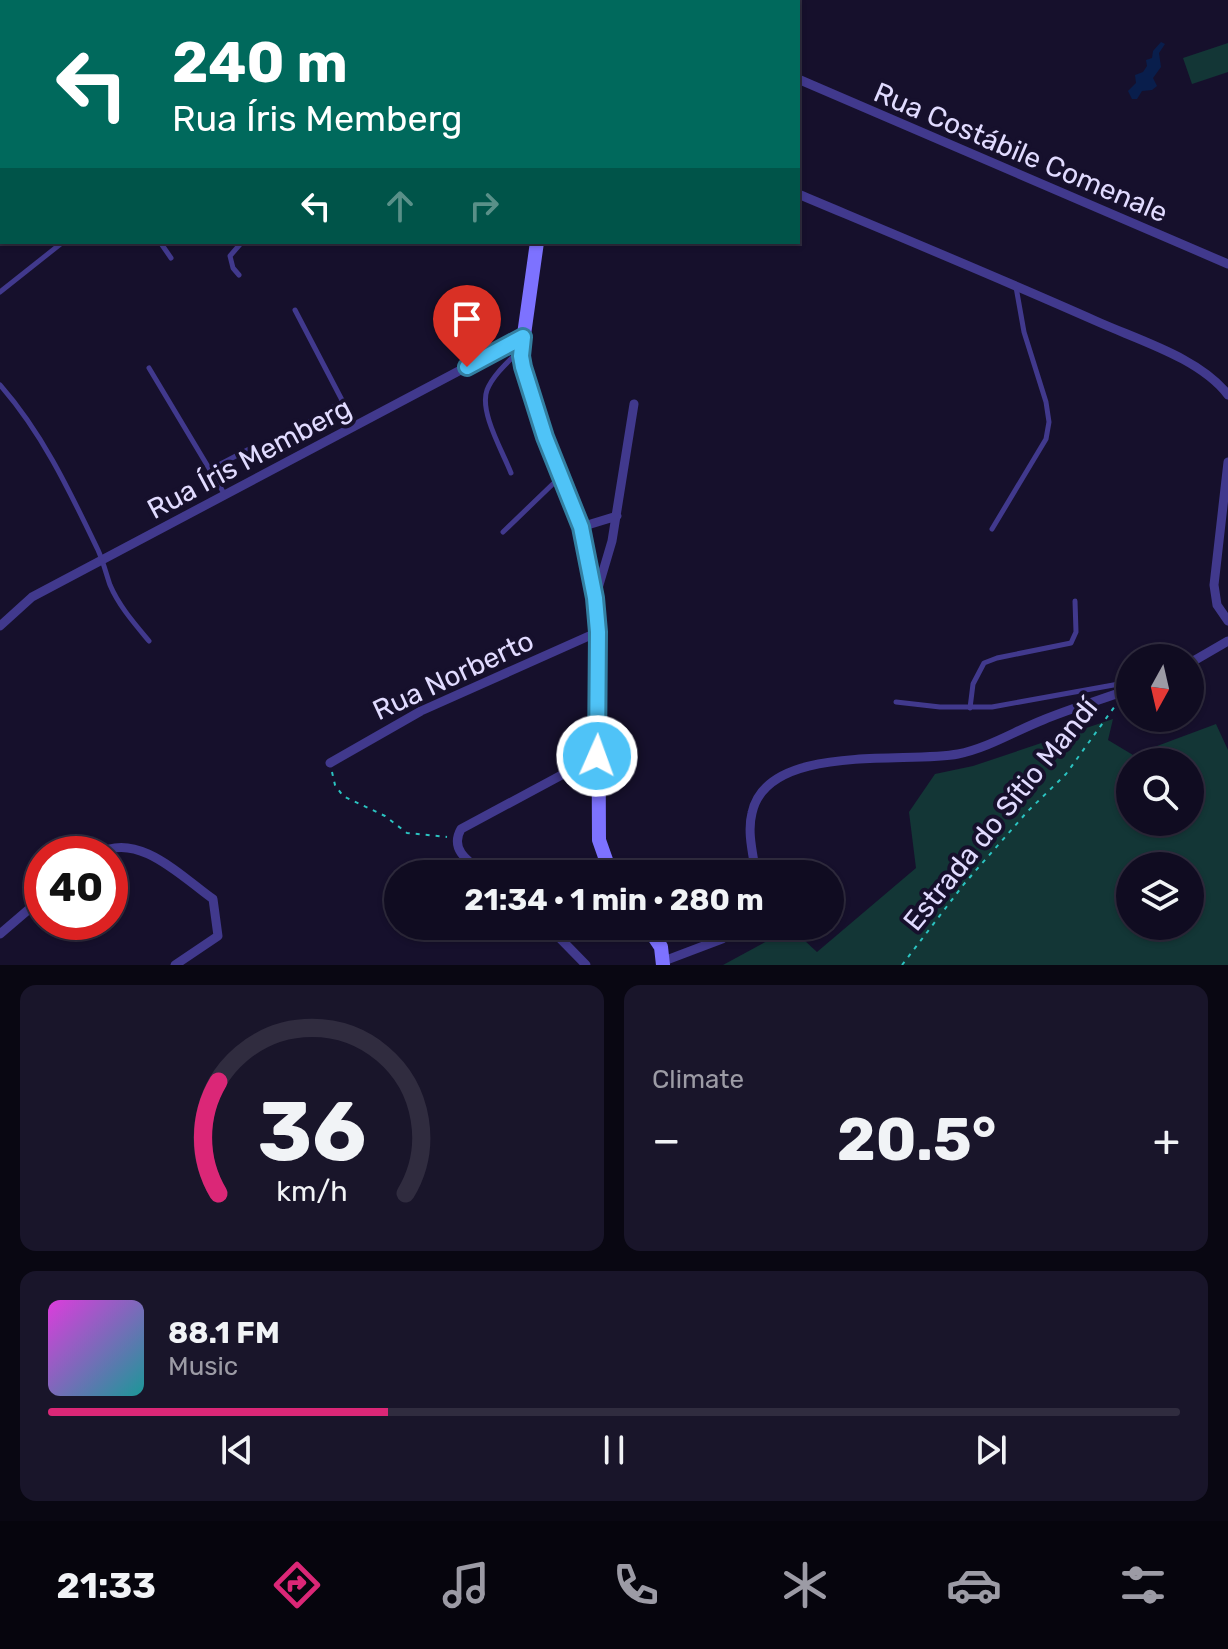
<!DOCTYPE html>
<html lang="en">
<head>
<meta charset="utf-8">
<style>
	:root { --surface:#100c21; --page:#19152a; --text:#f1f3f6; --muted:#9c9ba5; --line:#302c3f; --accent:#db2777 }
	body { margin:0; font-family:Rubik,sans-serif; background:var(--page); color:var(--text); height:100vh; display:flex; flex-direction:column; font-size:30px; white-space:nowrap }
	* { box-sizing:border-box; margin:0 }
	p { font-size:26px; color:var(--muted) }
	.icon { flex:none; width:44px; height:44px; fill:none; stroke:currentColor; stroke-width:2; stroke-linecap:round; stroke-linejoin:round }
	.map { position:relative; height:965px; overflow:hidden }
	.panel { display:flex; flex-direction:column; gap:20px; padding:20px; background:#090712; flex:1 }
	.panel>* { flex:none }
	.guide { position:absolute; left:0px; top:0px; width:800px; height:244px; box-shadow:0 2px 6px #0004,0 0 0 2px var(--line); background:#00695c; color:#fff; overflow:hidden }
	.needle { width:52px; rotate:188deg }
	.tools { position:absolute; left:1116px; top:644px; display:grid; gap:16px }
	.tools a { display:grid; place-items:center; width:88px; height:88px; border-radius:50%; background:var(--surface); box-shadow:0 2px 6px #0004,0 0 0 2px var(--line); font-size:40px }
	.speed { position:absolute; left:24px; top:836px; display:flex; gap:16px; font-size:40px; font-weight:700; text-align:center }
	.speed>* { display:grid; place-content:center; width:104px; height:104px; border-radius:50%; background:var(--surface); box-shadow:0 2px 6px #0004,0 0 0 2px var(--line); line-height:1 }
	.speed .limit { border:12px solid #d22; background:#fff; color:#111 }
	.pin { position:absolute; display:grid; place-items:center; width:68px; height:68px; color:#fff; margin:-82px -34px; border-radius:50% 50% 50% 0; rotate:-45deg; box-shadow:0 0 8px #0007 }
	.pin .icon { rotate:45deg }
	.me { position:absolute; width:88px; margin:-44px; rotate:2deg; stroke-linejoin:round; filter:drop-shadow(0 0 6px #0008) }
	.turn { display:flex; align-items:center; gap:28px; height:168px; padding:0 40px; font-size:36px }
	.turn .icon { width:104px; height:104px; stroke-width:2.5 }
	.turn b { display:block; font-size:56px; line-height:68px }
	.lanes { display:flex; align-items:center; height:76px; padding:0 40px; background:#0003; justify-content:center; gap:40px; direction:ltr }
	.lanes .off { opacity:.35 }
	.big { font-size:60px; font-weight:700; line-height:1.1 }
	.panel .tile { flex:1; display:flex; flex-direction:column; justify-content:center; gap:12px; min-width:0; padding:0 28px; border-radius:16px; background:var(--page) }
	.panel .dial { align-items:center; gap:0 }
	.dial svg { height:208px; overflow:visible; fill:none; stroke:var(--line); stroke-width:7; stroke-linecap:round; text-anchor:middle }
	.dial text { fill:var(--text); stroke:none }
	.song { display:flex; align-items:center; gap:24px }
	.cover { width:96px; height:96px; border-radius:12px; background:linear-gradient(135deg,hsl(300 70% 55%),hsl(180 70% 35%)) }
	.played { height:8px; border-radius:4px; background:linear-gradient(90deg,var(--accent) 30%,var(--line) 30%) }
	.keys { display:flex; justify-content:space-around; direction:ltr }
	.heat { display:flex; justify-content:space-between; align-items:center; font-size:44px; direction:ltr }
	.panel .tiles { flex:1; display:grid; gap:20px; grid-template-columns:1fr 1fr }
	.tile:last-child { grid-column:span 2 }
	.trip { position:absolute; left:384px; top:860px; width:460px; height:80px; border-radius:40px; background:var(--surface); box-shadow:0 2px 6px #0004,0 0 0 2px var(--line); font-weight:700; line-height:80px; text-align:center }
	.tab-bar { display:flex; height:128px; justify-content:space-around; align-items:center; background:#06050d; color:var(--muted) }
	.tab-bar .icon { width:56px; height:56px }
	.tab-bar .selected { color:var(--accent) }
	.tab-bar b { font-size:36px; color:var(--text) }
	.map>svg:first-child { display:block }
	.green { fill:#133636; fill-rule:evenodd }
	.water { fill:#091e4c }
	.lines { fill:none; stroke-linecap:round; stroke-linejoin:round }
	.path { stroke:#2bc3c1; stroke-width:2; stroke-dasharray:4 6; stroke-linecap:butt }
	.lane { stroke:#41398d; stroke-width:5 }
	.street { stroke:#41398d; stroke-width:9 }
	.secondary { stroke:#7d72ff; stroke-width:14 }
	.route-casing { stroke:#337fa1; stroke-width:20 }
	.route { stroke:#4fc3f7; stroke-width:14 }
	.labels { text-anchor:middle; stroke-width:8; stroke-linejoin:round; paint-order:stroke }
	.street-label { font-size:28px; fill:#e1dbff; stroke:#16102c }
</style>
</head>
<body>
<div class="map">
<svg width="1228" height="965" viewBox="0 0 1228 965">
	<rect width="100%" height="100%" fill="#16102c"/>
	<path class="green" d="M1228,43v29l-36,12 -9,-26z
		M1113,719l-5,21 25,15 83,-31 12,26v215h-505l68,-37 26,24 99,-84 -7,-56 26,-38 38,-8zM1130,762h60v60h-60zM1130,866h60v60h-60z"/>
	<path class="water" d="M1161,42l4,2 -6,9 2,14 -8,11 4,8 -5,4 -10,1 -5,8h-5l-4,-8 8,-8 -1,-8 8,-3 4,-6 -1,-6 6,-2 1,-7z"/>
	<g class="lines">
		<path class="path" d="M332,772l3,13 8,11 42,20 22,17 40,4
			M902,965l62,-81 63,-72 39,-38 49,-68"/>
		<path class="lane" d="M327,0l3,2
			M296,2l2,-2
			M0,42l2,-1
			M160,242l11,16
			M239,275l-6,-7 -3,-12 12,-14
			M0,292l63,-50
			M295,310l60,115
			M149,368l76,127
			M0,385c43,49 70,107 98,165 5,11 8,23 12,35 9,21 24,38 39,56
			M274,444l69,-43
			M211,469l44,-23
			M511,473c-8,-21 -32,-61 -24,-83 6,-15 20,-27 32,-39
			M992,529l54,-90 3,-17 -3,-20 -22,-70 -8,-45
			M503,532l55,-53
			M896,702l44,5h52l138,-25
			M970,708l3,-24 11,-21 13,-5 74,-15 5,-11 -1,-31"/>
		<path class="street" d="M626,0l5,2
			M798,79l430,185
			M798,194c100,42 199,83 298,127 42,19 104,37 132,74
			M1228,462l-14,123 3,20 11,16
			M581,527l36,-11
			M596,595l16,-54 22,-137
			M0,626l32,-29 491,-260
			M1190,663l38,-22
			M330,763l91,-52 177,-79
			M98,854c39,-24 84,23 115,45l5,37 -43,29
			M485,874c-16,-12 -36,-24 -24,-45l136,-73
			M756,874c-3,-20 -9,-42 -4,-61 15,-71 154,-49 206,-59 30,-6 57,-23 85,-34 28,-12 58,-20 87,-31
			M548,926l38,39
			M0,934l42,-36
			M664,961l58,-22 18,-13"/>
		<path class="secondary" d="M539,0v2
			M537,242l-16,114 24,81 36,90 14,71 3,34 1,208 12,34
			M647,926l14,21 2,18"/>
	</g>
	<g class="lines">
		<g class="route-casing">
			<path id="route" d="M467,367l56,-30 -2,19 2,11 22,70 36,90 14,71 3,34 -1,124"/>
		</g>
		<use href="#route" class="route"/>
	</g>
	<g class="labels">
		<g class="street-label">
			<text transform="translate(1021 152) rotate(23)" y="10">Rua Costábile Comenale</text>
			<text transform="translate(249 458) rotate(-28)" y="10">Rua Íris Memberg</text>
			<text transform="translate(453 675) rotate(-25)" y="10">Rua Norberto</text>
			<text transform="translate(1000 814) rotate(-51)" y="10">Estrada do Sítio Mandí</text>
		</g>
	</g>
</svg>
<div class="tools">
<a><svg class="needle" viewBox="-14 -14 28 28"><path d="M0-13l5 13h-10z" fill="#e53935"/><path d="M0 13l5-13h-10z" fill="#9c9ba5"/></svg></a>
<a><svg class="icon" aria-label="search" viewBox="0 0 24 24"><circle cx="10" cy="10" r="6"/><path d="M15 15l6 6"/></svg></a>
<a><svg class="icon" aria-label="layers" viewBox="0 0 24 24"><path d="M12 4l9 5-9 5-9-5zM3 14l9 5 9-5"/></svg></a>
</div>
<div class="speed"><div class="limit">40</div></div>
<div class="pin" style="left:467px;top:367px;background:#d93025"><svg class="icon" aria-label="arrive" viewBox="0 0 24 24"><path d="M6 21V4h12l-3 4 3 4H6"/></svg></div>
<svg class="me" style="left:597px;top:756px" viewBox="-20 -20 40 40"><circle r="17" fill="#4fc3f7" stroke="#fff" stroke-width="3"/><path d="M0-11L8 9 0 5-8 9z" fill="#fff"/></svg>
<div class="trip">21:34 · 1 min · 280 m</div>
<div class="guide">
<div class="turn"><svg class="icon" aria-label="left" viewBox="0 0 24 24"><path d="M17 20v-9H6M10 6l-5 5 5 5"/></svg><div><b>240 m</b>Rua Íris Memberg</div></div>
<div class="lanes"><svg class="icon" aria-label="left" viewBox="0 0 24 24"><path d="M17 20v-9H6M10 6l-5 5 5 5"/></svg><svg class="icon off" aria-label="ahead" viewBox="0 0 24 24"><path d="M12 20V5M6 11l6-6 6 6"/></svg><svg class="icon off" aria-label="right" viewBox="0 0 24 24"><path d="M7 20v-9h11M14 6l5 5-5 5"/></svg></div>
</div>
</div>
<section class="panel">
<div class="tiles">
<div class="tile dial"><svg viewBox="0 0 100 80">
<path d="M14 69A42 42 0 1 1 86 69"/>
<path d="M14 69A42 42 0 0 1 14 26" stroke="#db2777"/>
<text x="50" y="56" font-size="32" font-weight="700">36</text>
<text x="50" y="72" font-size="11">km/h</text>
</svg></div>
<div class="tile"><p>Climate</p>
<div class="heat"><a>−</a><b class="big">20.5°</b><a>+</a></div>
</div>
<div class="tile">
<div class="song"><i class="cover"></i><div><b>88.1 FM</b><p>Music</p></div></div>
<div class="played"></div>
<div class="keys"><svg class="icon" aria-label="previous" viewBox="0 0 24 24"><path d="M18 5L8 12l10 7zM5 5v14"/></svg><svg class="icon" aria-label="pause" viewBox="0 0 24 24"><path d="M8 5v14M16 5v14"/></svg><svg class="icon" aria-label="next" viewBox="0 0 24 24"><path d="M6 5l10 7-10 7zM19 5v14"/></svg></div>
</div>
</div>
</section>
<nav class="tab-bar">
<b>21:33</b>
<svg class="icon selected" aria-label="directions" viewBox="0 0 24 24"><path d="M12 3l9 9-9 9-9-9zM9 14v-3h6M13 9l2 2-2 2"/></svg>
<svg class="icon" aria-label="music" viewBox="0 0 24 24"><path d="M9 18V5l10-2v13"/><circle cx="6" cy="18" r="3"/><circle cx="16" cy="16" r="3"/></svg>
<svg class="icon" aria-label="phone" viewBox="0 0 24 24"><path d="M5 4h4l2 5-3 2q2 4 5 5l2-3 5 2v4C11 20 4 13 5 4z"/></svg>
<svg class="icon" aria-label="climate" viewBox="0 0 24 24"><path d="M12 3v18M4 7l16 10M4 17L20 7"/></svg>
<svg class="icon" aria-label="car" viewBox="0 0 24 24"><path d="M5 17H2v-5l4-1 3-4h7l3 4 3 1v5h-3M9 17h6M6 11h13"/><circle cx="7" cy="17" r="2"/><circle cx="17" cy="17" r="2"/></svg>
<svg class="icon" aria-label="filters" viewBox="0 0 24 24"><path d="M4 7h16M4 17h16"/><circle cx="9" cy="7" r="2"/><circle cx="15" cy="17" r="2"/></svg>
</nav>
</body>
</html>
